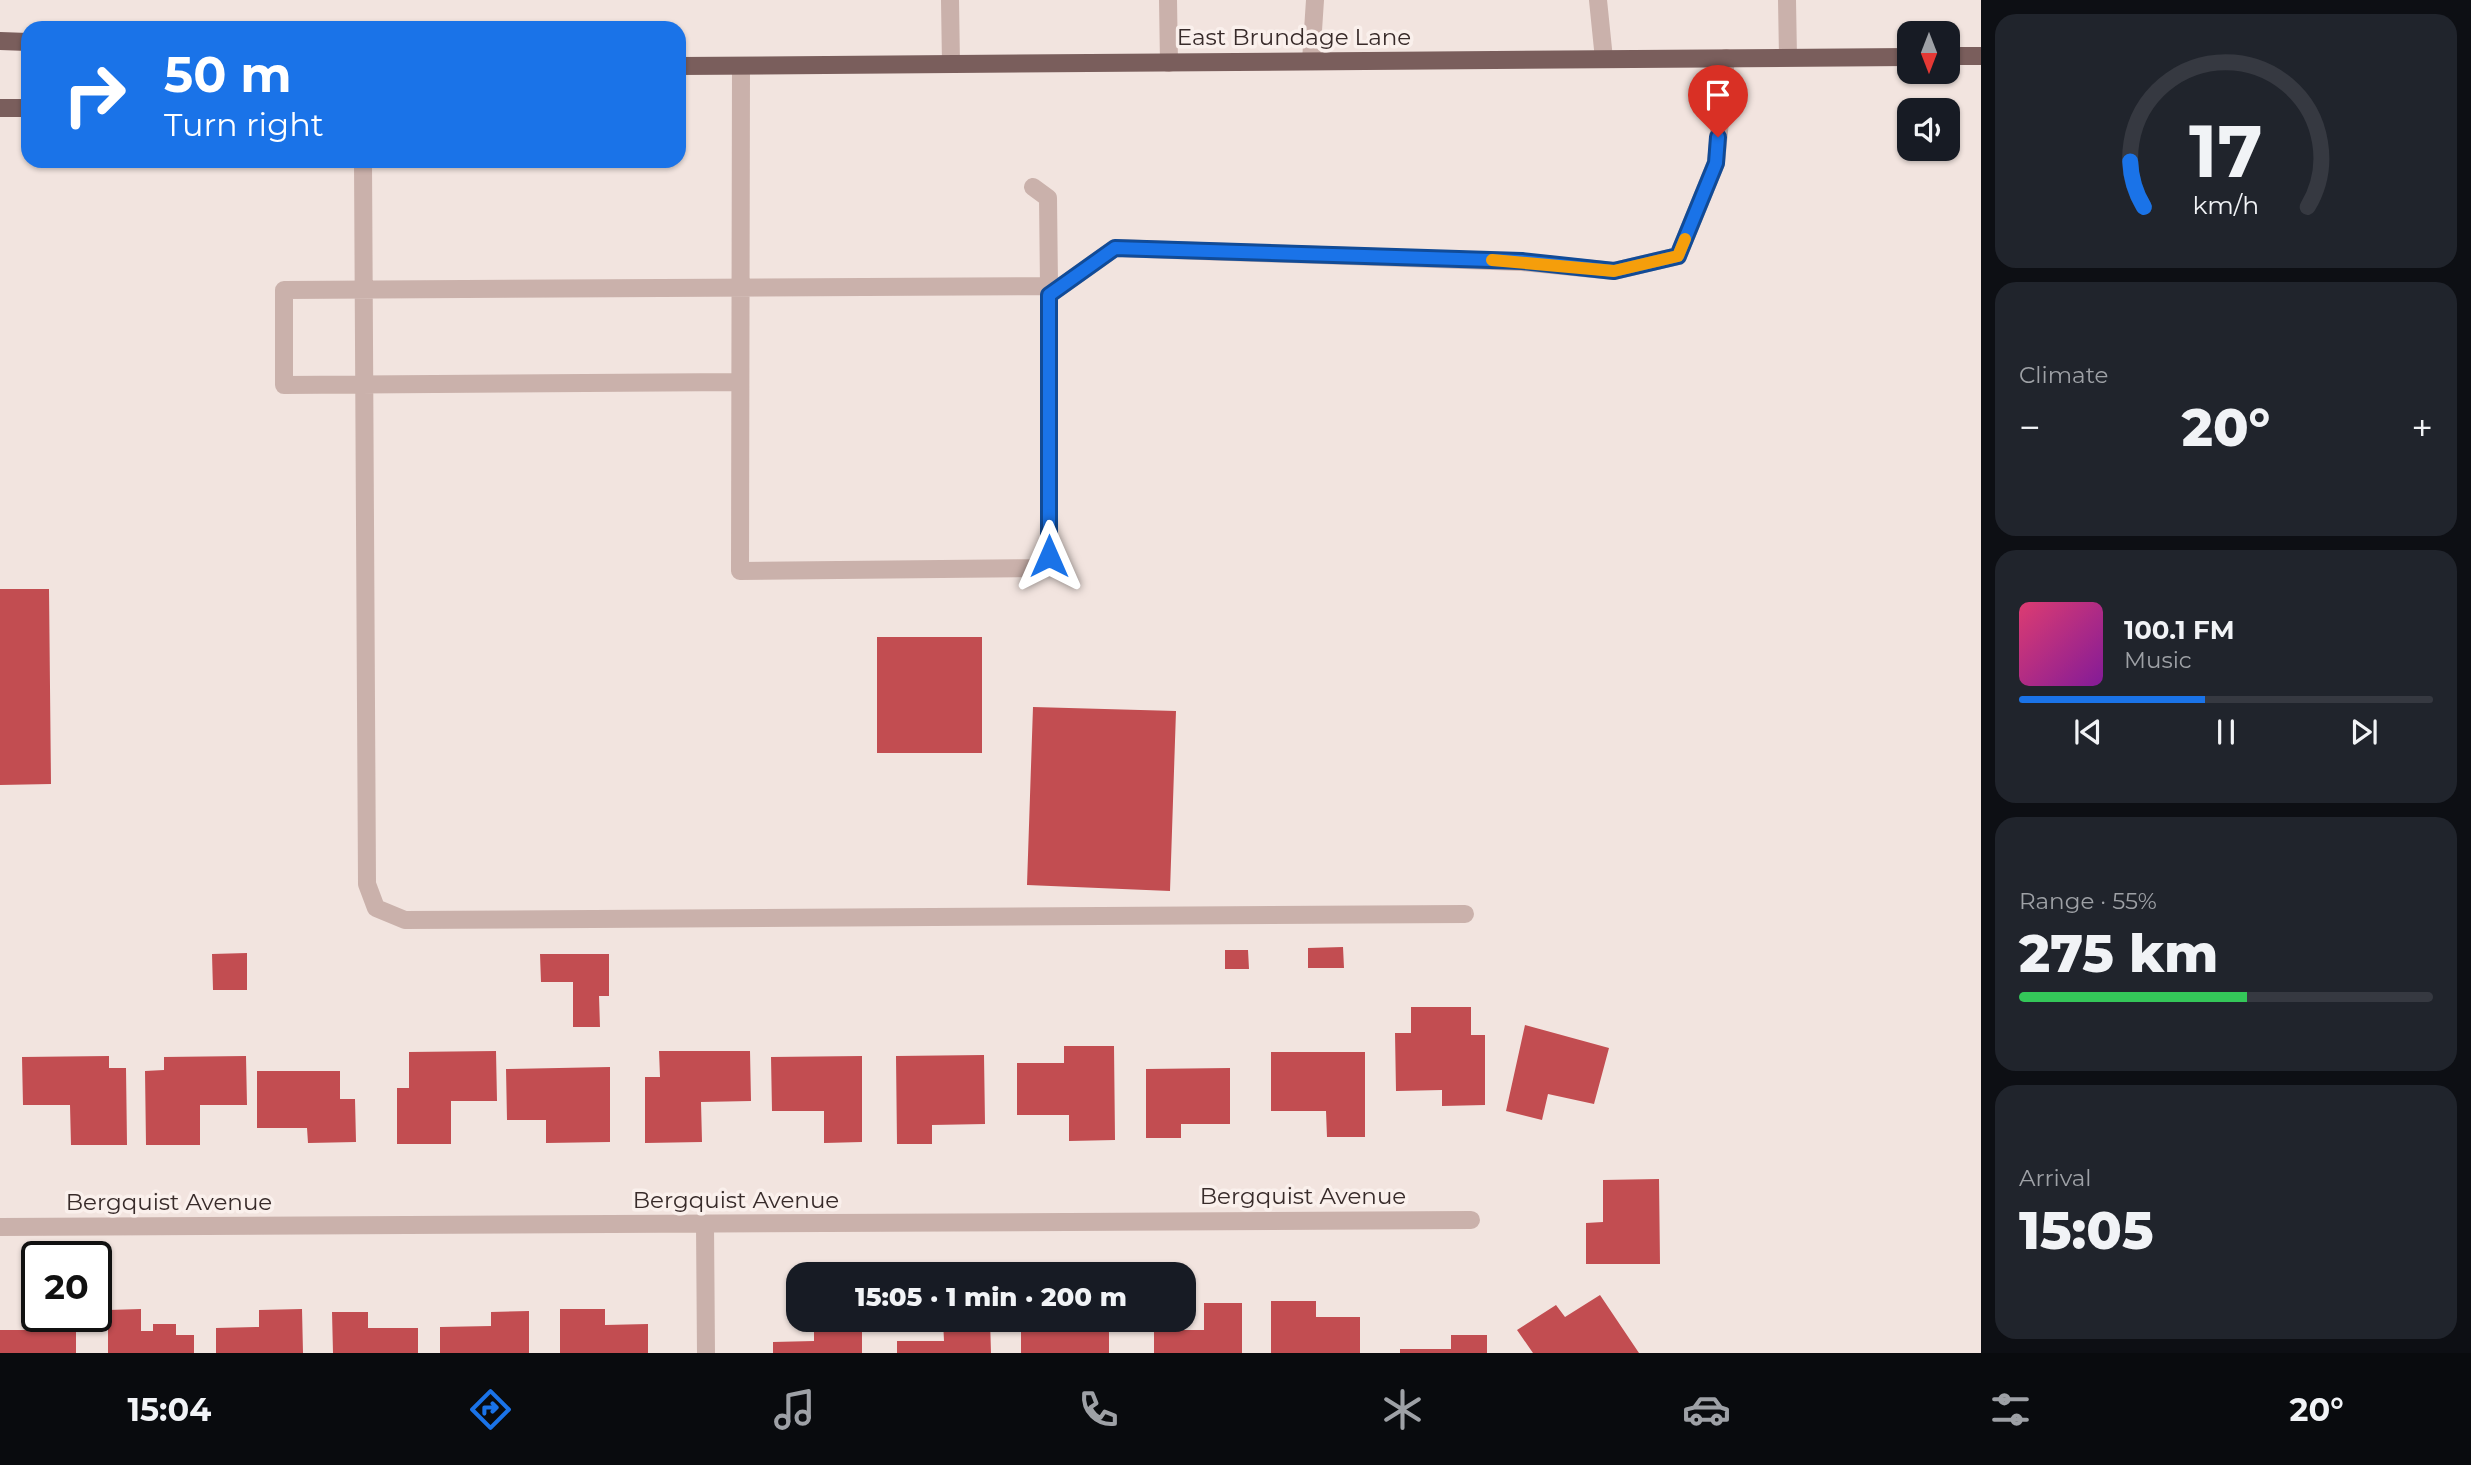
<!DOCTYPE html>
<html lang="en">
<head>
<meta charset="utf-8">
<style>
	:root { --surface:#171b24; --page:#20242c; --text:#f1f3f6; --muted:#9ea1a6; --line:#363941; --accent:#1a73e8 }
	body { margin:0; font-family:Montserrat,sans-serif; background:var(--page); color:var(--text); height:100vh; display:flex; flex-direction:column; font-size:26px; white-space:nowrap }
	* { box-sizing:border-box; margin:0 }
	p { font-size:23px; color:var(--muted) }
	.icon { flex:none; width:38px; height:38px; fill:none; stroke:currentColor; stroke-width:2; stroke-linecap:round; stroke-linejoin:round }
	.map { position:relative; flex:1; overflow:hidden }
	.panel { display:flex; flex-direction:column; gap:14px; padding:14px; background:#0d0f14; width:490px }
	.panel>* { flex:none }
	.top-card { position:absolute; left:21px; top:21px; width:665px; height:147px; border-radius:21px; box-shadow:0 2px 5px #0004; background:#1a73e8; color:#fff; overflow:hidden }
	.needle { width:46px; rotate:180deg }
	.buttons { position:absolute; left:1897px; top:21px; display:grid; gap:14px }
	.buttons a { display:grid; place-items:center; width:63px; height:63px; border-radius:14px; background:var(--surface); box-shadow:0 2px 5px #0004; font-size:35px }
	.speed { position:absolute; left:21px; top:1241px; display:flex; gap:14px; font-size:35px; font-weight:700; text-align:center }
	.speed>* { display:grid; place-content:center; width:91px; height:91px; border-radius:50%; background:var(--surface); box-shadow:0 2px 5px #0004; line-height:1 }
	.speed .limit { border:4px solid #111; border-radius:10px; background:#fff; color:#111 }
	.pin { position:absolute; display:grid; place-items:center; width:60px; height:60px; color:#fff; margin:-72px -30px; border-radius:50% 50% 50% 0; rotate:-45deg; box-shadow:0 0 7px #0007 }
	.pin .icon { rotate:45deg }
	.me { position:absolute; width:77px; margin:-38px; rotate:0deg; stroke-linejoin:round; filter:drop-shadow(0 0 5px #0008) }
	.turn { display:flex; align-items:center; gap:24px; height:147px; padding:0 28px; font-size:32px }
	.turn .icon { width:91px; height:91px; stroke-width:2.5 }
	.turn b { display:block; font-size:49px; line-height:60px }
	.big { font-size:52px; font-weight:800; line-height:1.1 }
	.panel .tile { flex:1; display:flex; flex-direction:column; justify-content:center; gap:10px; min-width:0; padding:0 24px; border-radius:21px; background:var(--page) }
	.panel .dial { align-items:center; gap:0 }
	.dial svg { height:182px; overflow:visible; fill:none; stroke:var(--line); stroke-width:7; stroke-linecap:round; text-anchor:middle }
	.dial text { fill:var(--text); stroke:none }
	.song { display:flex; align-items:center; gap:21px }
	.cover { width:84px; height:84px; border-radius:10px; background:linear-gradient(135deg,hsl(340 70% 55%),hsl(290 70% 35%)) }
	.played { height:7px; border-radius:4px; background:linear-gradient(90deg,var(--accent) 45%,var(--line) 45%) }
	.keys { display:flex; justify-content:space-around; direction:ltr }
	.heat { display:flex; justify-content:space-between; align-items:center; font-size:38px; direction:ltr }
	.charge { height:10px; border-radius:5px; background:linear-gradient(90deg,#34c759 55%,var(--line) 0) }
	.trip { position:absolute; left:786px; top:1262px; width:410px; height:70px; border-radius:21px; background:var(--surface); box-shadow:0 2px 5px #0004; font-weight:800; line-height:70px; text-align:center }
	.menu { display:flex; height:112px; justify-content:space-around; align-items:center; background:#090b0e; color:var(--muted) }
	.menu .icon { width:49px; height:49px }
	.menu .selected { color:var(--accent) }
	.menu b { font-size:32px; color:var(--text) }
	main { display:flex; flex:1; min-height:0 }
	.map>svg:first-child { display:block }
	.building { fill:#c24d51 }
	.lines { fill:none; stroke-linecap:round; stroke-linejoin:round }
	.minor { stroke:#cab1ab; stroke-width:18 }
	.major { stroke:#7a5e5c; stroke-width:18 }
	.route-casing { stroke:#114b97; stroke-width:18 }
	.route { stroke:#1a73e8; stroke-width:12 }
	.slow { stroke:#f59e0b; stroke-width:12 }
	.labels { text-anchor:middle; stroke-width:7; stroke-linejoin:round; paint-order:stroke }
	.street-label { font-size:23px; fill:#382b2a; stroke:#faf0ec }
</style>
</head>
<body>
<main>
<div class="map">
<svg width="1981" height="1353" viewBox="0 0 1981 1353">
	<rect width="100%" height="100%" fill="#f2e4df"/>
	<path class="building" d="M0,589h49l2,195 -51,1z
		M877,637h105v116h-105z
		M1033,707l143,4 -6,180 -143,-6z
		M1343,947l1,21h-36v-20z
		M1225,950h23l1,19h-24z
		M247,953v37h-34l-1,-36z
		M540,954h69v42h-10l1,31h-27v-45h-32z
		M1411,1007h60v28h14v70l-43,1v-16l-46,1 -1,-58h16z
		M1525,1025l84,23 -15,56 -46,-10 -6,26 -36,-9z
		M1064,1046h50l1,94 -46,1v-26h-52v-52h47z
		M496,1051l1,50h-46v43h-54v-56h12v-36z
		M659,1051h91l1,50 -50,1 1,40 -57,1v-66h15z
		M1271,1052h94v85h-38l-1,-26h-55z
		M984,1055l1,69 -53,1v19h-35l-1,-88z
		M109,1056v12h17l1,77h-56l-1,-40h-47l-1,-48z
		M246,1056l1,49h-47v40h-54l-1,-74 19,-1v-13z
		M862,1056v86l-38,1v-32h-52l-1,-54z
		M610,1067v75l-64,1v-23h-39l-1,-51z
		M1230,1068v56h-49v14h-35v-69z
		M257,1071h83v28h15l1,43 -48,1 -1,-15h-50z
		M1659,1179l1,85h-74v-41l17,-1v-42z
		M1600,1295l39,58h-106l-16,-23 39,-25 9,12z
		M1271,1301h45v16h44v36h-89z
		M1204,1303h38v50h-88v-23h50z
		M141,1309v22h12v-7h23v11h18v18h-86v-43z
		M302,1309l1,44h-87v-25l43,-1v-17z
		M560,1309h45v16l43,-1v29h-88z
		M529,1311v42h-89v-26l51,-1v-14z
		M332,1312h36v16h50v25h-85z
		M38,1316h38v37h-76v-23h38z
		M814,1320h48v33h-89v-11l41,-1z
		M943,1320h47l1,33h-94v-12h47z
		M1021,1320h88v33h-88z
		M1451,1335h36v18h-87v-4h51z"/>
	<g class="lines">
		<path class="minor" d="M950,0l1,64
			M1168,0l1,63
			M1598,0l6,59
			M1787,0l1,57
			M1311,61l4,-61
			M741,66l-1,505 293,-3 16,-12v-270
			M363,161l4,723 9,24 29,12 1060,-6
			M1049,295l66,-47 407,14 92,9 64,-15 38,-93 10,-105
			M740,382l-456,3v-95l765,-4 -1,-88 -15,-11
			M705,1225l1,128
			M0,1227l1471,-7"/>
		<path class="major" d="M0,41l28,1
			M1948,56h33
			M679,66l1230,-9
			M0,108h28"/>
	</g>
	<g class="lines">
		<g class="route-casing">
			<path id="route" d="M1049,556v-261l66,-47 407,13 92,10 64,-15 38,-93 2,-26"/>
		</g>
		<use href="#route" class="route"/>
		<path class="slow" d="M1492,260l122,11 64,-15 7,-17"/>
	</g>
	<g class="labels">
		<g class="street-label">
			<text x="1294" y="45">East Brundage Lane</text>
			<text x="1303" y="1204">Bergquist Avenue</text>
			<text x="736" y="1208">Bergquist Avenue</text>
			<text x="169" y="1210">Bergquist Avenue</text>
		</g>
	</g>
</svg>
<div class="buttons">
<a><svg class="needle" viewBox="-14 -14 28 28"><path d="M0-13l5 13h-10z" fill="#e53935"/><path d="M0 13l5-13h-10z" fill="#9ea1a6"/></svg></a>
<a><svg class="icon" aria-label="sound" viewBox="0 0 24 24"><path d="M4 9h4l5-4v14l-5-4H4zM17 9q2 3 0 6"/></svg></a>
</div>
<div class="speed"><div class="limit">20</div></div>
<div class="pin" style="left:1718px;top:137px;background:#d93025"><svg class="icon" aria-label="arrive" viewBox="0 0 24 24"><path d="M6 21V4h12l-3 4 3 4H6"/></svg></div>
<svg class="me" style="left:1049px;top:556px" viewBox="-20 -20 40 40"><path d="M0-17L14 15 0 8-14 15z" fill="#1a73e8" stroke="#fff" stroke-width="4"/></svg>
<div class="trip">15:05 · 1 min · 200 m</div>
<div class="top-card">
<div class="turn"><svg class="icon" aria-label="right" viewBox="0 0 24 24"><path d="M7 20v-9h11M14 6l5 5-5 5"/></svg><div><b>50 m</b>Turn right</div></div>
</div>
</div>
<section class="panel">
<div class="tile dial"><svg viewBox="0 0 100 80">
<path d="M14 69A42 42 0 1 1 86 69"/>
<path d="M14 69A42 42 0 0 1 8 49" stroke="#1a73e8"/>
<text x="50" y="56" font-size="32" font-weight="700">17</text>
<text x="50" y="72" font-size="11">km/h</text>
</svg></div>
<div class="tile"><p>Climate</p>
<div class="heat"><a>−</a><b class="big">20°</b><a>+</a></div>
</div>
<div class="tile">
<div class="song"><i class="cover"></i><div><b>100.1 FM</b><p>Music</p></div></div>
<div class="played"></div>
<div class="keys"><svg class="icon" aria-label="previous" viewBox="0 0 24 24"><path d="M18 5L8 12l10 7zM5 5v14"/></svg><svg class="icon" aria-label="pause" viewBox="0 0 24 24"><path d="M8 5v14M16 5v14"/></svg><svg class="icon" aria-label="next" viewBox="0 0 24 24"><path d="M6 5l10 7-10 7zM19 5v14"/></svg></div>
</div>
<div class="tile"><p>Range · 55%</p><b class="big">275 km</b><div class="charge"></div></div>
<div class="tile"><p>Arrival</p><b class="big">15:05</b></div>
</section>
</main>
<nav class="menu">
<b>15:04</b>
<svg class="icon selected" aria-label="directions" viewBox="0 0 24 24"><path d="M12 3l9 9-9 9-9-9zM9 14v-3h6M13 9l2 2-2 2"/></svg>
<svg class="icon" aria-label="music" viewBox="0 0 24 24"><path d="M9 18V5l10-2v13"/><circle cx="6" cy="18" r="3"/><circle cx="16" cy="16" r="3"/></svg>
<svg class="icon" aria-label="phone" viewBox="0 0 24 24"><path d="M5 4h4l2 5-3 2q2 4 5 5l2-3 5 2v4C11 20 4 13 5 4z"/></svg>
<svg class="icon" aria-label="climate" viewBox="0 0 24 24"><path d="M12 3v18M4 7l16 10M4 17L20 7"/></svg>
<svg class="icon" aria-label="car" viewBox="0 0 24 24"><path d="M5 17H2v-5l4-1 3-4h7l3 4 3 1v5h-3M9 17h6M6 11h13"/><circle cx="7" cy="17" r="2"/><circle cx="17" cy="17" r="2"/></svg>
<svg class="icon" aria-label="filters" viewBox="0 0 24 24"><path d="M4 7h16M4 17h16"/><circle cx="9" cy="7" r="2"/><circle cx="15" cy="17" r="2"/></svg>
<b>20°</b>
</nav>
</body>
</html>
